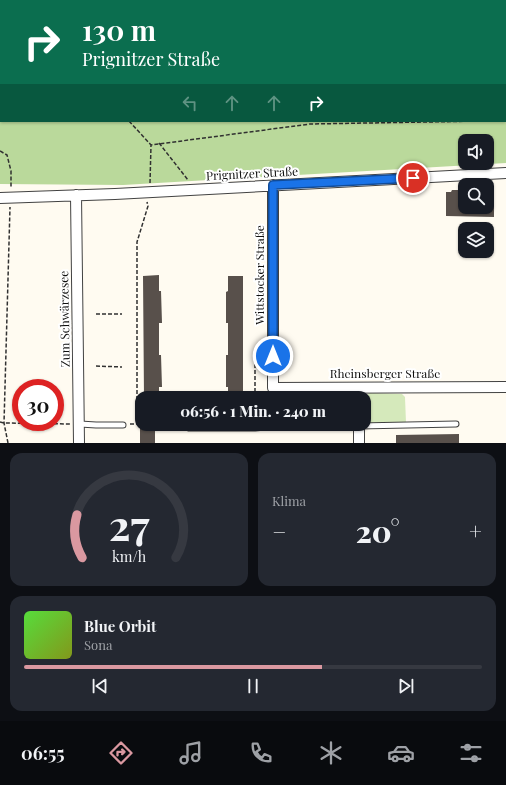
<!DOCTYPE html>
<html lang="de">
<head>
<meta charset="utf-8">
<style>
	:root { --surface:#171b24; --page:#242831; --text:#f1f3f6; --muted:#9ea1a6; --line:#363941; --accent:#da98a0 }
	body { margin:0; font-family:"Playfair Display",serif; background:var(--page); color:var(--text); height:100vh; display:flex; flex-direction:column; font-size:15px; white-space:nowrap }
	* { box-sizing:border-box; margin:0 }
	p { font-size:13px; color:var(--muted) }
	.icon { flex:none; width:22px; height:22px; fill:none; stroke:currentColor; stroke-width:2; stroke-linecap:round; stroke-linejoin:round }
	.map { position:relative; height:443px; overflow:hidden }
	.drawer { display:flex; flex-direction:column; gap:10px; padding:10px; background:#0d0f14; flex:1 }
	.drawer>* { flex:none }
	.guide { position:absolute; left:0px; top:0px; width:506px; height:122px; box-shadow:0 1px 3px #0004; background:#0b6e4f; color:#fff; overflow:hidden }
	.fabs { position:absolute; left:458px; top:134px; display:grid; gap:8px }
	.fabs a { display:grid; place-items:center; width:36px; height:36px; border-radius:8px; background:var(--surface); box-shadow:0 1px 3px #0004; font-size:20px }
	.speed { position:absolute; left:12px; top:379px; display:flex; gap:8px; font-size:20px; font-weight:700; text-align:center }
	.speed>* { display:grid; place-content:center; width:52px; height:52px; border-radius:50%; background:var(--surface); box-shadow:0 1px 3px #0004; line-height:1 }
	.speed .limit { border:6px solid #d22; background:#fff; color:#111 }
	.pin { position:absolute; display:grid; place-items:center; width:34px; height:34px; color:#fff; margin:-17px; border:2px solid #fff; border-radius:50%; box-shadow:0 1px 4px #0007 }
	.me { position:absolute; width:44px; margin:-22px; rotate:0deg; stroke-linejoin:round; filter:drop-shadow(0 0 3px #0008) }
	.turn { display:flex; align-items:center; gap:14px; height:84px; padding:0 16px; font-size:18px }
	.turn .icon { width:52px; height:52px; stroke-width:2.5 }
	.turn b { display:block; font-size:28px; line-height:34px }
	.lanes { display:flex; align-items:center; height:38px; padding:0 16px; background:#0003; justify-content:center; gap:20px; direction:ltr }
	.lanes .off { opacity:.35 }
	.big { font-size:30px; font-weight:800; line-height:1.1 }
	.drawer .card { flex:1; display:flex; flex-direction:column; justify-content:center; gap:6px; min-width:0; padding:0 14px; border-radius:12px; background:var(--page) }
	.drawer .dial { align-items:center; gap:0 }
	.dial svg { height:104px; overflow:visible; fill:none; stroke:var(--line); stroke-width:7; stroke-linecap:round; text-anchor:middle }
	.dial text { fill:var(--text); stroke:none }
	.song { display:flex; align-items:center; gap:12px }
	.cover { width:48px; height:48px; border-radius:6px; background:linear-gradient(135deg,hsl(110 70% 55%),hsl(70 70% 35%)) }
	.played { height:4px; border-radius:2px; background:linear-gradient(90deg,var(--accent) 65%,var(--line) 65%) }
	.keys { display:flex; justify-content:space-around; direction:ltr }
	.heat { display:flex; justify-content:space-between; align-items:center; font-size:22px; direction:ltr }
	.drawer .tiles { flex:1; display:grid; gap:10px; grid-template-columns:1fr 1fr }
	.card:last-child { grid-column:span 2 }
	.trip { position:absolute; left:135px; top:391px; width:236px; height:40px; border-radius:12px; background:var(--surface); box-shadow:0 1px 3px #0004; font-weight:800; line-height:40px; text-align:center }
	.tab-bar { display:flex; height:64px; justify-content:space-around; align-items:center; background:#090b0e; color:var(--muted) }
	.tab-bar .icon { width:28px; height:28px }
	.tab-bar .on { color:var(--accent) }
	.tab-bar b { font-size:18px; color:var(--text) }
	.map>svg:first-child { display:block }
	.green { fill:#d5e9bb }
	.forest { fill:#bad99b; fill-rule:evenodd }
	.building { fill:#58504b }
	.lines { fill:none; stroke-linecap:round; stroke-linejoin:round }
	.service-casing { stroke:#424242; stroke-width:7 }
	.minor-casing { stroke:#424242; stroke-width:12 }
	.path { stroke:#313131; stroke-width:1.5; stroke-dasharray:4 2; stroke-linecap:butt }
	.service { stroke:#fff; stroke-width:5 }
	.minor { stroke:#fff; stroke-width:10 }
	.route-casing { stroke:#114b97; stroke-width:10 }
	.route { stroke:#1a73e8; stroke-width:7 }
	.labels { text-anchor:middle; stroke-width:4; stroke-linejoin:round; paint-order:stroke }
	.street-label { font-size:12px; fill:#0f0f0f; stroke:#fff }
</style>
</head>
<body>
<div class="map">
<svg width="506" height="443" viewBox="0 0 506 443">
	<rect width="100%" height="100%" fill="#fffbf1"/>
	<path class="green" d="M369,393l33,1 3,3 1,26 -42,1v-24z"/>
	<path class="forest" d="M0,0h39v1h-38v120h504v-120h-349v-1h350v163l-383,22 -123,-1zM465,141h22v22h-22z"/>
	<path class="building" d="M452,190h13v17h22v-15h7v25l-48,-1v-24h5z
		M159,275v16h2l1,32h-3v32h2l1,32h-3v11h-15l-1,-122z
		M228,276h15v122h-15v-11h-2v-32h2v-32h-2v-31l2,-1z
		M140,427h15v16h-15z
		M459,434v9h-63v-8z"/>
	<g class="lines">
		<g class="service-casing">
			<path id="service" d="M273,398v-10
				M80,424l16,1h27
				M185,424l1,2 3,2h66l10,-1 5,-3
				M359,426l97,-2"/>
		</g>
		<g class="minor-casing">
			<path id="minor" d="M273,185v203l233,-1
				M76,195l3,248
				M0,198l115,-4 391,-21
				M359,388v10
				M359,424v19"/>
		</g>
		<path class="path" d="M129,121l22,24 159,-21 174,-3
			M505,121h1
			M159,143l29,37
			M0,151l7,4 4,16v17
			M150,183l1,-38
			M96,314h26
			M96,366l26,1
			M255,398v-42h8
			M0,422l4,1 66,1
			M130,424h12
			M137,424v-182l11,-36 -1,-4
			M8,443l-4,-20 6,-216"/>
		<use href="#service" class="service"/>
		<use href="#minor" class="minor"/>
	</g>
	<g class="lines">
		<g class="route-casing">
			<path id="route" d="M273,356v-171l140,-7"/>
		</g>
		<use href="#route" class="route"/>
	</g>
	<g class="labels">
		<g class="street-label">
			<text transform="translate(252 174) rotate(-3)" y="4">Prignitzer Straße</text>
			<text transform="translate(260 275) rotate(-90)" y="4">Wittstocker Straße</text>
			<text transform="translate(65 319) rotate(-91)" y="4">Zum Schwärzesee</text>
			<text x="385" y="378">Rheinsberger Straße</text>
		</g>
	</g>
</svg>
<div class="fabs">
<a><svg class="icon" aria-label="sound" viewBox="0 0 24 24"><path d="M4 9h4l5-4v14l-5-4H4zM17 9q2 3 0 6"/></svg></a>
<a><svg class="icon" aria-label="search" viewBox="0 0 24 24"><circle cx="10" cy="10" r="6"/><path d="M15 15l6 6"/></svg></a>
<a><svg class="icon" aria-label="layers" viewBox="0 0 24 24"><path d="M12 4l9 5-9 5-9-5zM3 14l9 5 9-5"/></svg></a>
</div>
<div class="speed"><div class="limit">30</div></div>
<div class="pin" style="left:413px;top:178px;background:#d93025"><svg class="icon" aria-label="arrive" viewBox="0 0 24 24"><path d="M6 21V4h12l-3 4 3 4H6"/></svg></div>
<svg class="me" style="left:273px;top:356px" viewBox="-20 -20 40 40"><circle r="17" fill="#1a73e8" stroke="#fff" stroke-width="3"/><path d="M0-11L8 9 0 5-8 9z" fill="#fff"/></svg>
<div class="trip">06:56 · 1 Min. · 240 m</div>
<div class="guide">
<div class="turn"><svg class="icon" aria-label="right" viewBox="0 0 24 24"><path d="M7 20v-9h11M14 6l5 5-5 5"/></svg><div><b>130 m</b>Prignitzer Straße</div></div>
<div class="lanes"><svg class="icon off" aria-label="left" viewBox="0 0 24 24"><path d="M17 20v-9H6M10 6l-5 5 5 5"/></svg><svg class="icon off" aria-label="ahead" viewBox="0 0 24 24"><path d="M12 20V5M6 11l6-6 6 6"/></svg><svg class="icon off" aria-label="ahead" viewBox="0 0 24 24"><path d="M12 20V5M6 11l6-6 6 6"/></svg><svg class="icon" aria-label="right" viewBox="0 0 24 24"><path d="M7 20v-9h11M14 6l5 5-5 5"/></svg></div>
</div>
</div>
<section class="drawer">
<div class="tiles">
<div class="card dial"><svg viewBox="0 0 100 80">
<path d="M14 69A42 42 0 1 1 86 69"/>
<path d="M14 69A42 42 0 0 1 10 36" stroke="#da98a0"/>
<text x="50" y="56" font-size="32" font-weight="700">27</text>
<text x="50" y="72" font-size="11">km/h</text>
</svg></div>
<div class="card"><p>Klima</p>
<div class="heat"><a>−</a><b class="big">20°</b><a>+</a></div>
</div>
<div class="card">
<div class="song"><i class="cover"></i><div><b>Blue Orbit</b><p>Sona</p></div></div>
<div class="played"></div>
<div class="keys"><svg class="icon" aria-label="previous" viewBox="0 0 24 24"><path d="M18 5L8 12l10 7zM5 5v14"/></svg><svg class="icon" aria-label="pause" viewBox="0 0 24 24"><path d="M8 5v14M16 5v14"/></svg><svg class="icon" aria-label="next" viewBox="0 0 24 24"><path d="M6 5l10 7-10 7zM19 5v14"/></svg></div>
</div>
</div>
</section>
<nav class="tab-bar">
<b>06:55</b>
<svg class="icon on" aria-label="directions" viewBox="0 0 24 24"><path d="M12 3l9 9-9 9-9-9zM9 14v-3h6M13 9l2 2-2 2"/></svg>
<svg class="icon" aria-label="music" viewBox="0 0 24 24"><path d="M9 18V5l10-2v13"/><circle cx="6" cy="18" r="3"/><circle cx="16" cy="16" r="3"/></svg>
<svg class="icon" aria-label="phone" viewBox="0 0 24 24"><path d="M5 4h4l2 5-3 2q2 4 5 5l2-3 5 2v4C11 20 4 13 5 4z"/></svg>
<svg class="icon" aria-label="climate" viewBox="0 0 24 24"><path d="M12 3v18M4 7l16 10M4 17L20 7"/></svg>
<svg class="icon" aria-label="car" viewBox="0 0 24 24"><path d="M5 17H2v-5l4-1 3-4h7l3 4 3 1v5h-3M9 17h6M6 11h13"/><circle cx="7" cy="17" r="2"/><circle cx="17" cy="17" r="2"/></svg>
<svg class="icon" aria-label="filters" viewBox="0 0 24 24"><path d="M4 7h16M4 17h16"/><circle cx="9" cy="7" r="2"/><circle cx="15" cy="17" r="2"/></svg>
</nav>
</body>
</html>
